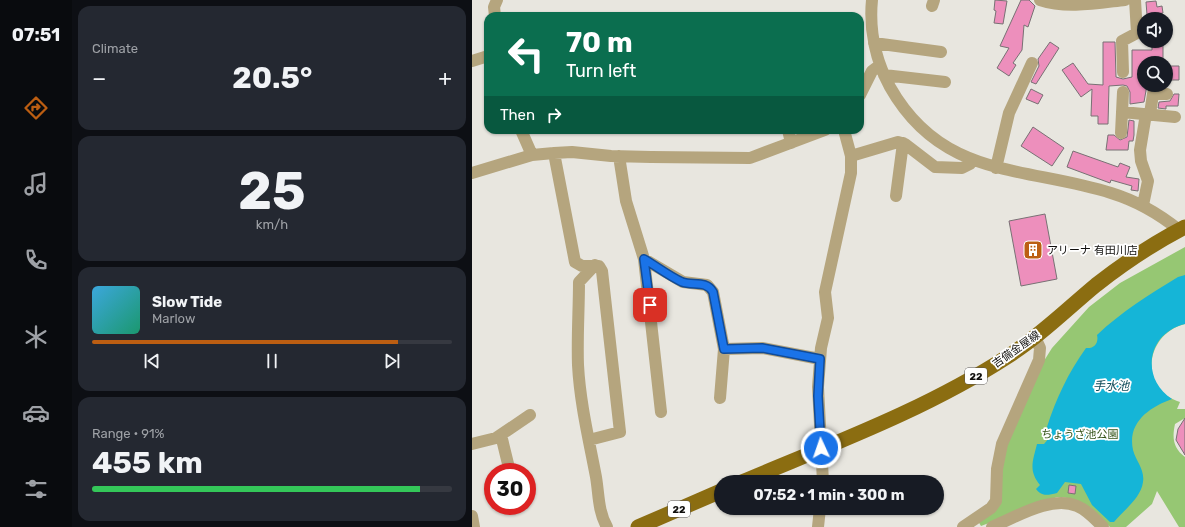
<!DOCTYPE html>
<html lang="en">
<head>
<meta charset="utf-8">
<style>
	:root { --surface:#171b24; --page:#242831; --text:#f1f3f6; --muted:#9ea1a6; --line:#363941; --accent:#bc5e12 }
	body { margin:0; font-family:Rubik,"Noto Sans JP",sans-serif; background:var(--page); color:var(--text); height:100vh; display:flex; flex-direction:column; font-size:15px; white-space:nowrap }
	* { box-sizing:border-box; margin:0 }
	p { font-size:13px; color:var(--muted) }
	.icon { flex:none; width:22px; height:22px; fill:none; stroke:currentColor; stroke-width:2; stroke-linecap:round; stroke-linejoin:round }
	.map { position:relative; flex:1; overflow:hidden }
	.details { display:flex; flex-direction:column; gap:6px; padding:6px; background:#0d0f14; width:400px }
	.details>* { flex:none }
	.top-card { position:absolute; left:12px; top:12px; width:380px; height:122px; border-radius:12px; box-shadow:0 1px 3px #0004; background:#0b6e4f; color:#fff; overflow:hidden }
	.buttons { position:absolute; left:665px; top:12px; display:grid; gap:8px }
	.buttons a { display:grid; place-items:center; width:36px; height:36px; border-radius:50%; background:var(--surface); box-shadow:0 1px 3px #0004; font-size:20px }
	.speed { position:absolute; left:12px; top:463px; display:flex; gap:8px; font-size:20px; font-weight:700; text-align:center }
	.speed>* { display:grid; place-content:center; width:52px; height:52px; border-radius:50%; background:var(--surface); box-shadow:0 1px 3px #0004; line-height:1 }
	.speed .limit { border:6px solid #d22; background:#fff; color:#111 }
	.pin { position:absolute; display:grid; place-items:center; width:34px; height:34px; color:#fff; margin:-17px; border-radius:8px; box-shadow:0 2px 6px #0006 }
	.me { position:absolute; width:44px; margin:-22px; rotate:357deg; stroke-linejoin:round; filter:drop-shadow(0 0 3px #0008) }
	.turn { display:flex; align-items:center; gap:14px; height:84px; padding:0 16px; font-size:18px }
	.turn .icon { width:52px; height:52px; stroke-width:2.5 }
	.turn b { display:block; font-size:28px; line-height:34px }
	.then { display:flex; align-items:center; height:38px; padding:0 16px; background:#0003; gap:8px; font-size:15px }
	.big { font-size:30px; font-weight:700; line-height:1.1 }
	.details .card { flex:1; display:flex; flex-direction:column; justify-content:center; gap:6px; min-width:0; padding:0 14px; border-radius:12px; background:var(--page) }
	.details .dial { align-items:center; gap:0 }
	.dial b { font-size:52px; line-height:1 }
	.song { display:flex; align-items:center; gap:12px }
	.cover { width:48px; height:48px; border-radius:6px; background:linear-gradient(135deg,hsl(200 70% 55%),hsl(160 70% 35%)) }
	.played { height:4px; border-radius:2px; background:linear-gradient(90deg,var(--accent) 85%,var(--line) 85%) }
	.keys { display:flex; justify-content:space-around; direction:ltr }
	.heat { display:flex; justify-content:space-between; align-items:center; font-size:22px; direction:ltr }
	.charge { height:6px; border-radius:3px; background:linear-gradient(90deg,#34c759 91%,var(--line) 0) }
	.trip { position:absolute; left:242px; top:475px; width:230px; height:40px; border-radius:20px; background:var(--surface); box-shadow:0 1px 3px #0004; font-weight:700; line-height:40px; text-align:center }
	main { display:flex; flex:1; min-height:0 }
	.menu { display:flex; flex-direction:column; width:72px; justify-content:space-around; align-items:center; background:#090b0e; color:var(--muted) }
	.menu .icon { width:28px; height:28px }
	.menu .current { color:var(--accent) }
	.menu b { font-size:18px; color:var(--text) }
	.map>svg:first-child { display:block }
	.green { fill:#96c773 }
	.water { fill:#15b5d7 }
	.building { fill:#ed8fbc; stroke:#787174 }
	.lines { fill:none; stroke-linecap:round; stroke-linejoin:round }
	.minor { stroke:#b5a57e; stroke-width:12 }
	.major { stroke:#8b6d11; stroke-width:15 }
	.route-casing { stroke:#114b97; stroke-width:10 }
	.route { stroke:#1a73e8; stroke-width:7 }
	.labels { text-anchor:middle; stroke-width:3.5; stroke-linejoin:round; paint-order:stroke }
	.shield { fill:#fff; stroke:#585756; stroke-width:1 }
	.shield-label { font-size:10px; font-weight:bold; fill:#100f0d }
	.poi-label { font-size:11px; fill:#100f0d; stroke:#fff; text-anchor:start }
	.street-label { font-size:11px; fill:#100f0d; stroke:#fff }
	.park-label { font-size:11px; fill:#325217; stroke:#fff }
	.water-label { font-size:12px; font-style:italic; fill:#0f4b59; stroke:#fff }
</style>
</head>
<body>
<main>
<nav class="menu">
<b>07:51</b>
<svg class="icon current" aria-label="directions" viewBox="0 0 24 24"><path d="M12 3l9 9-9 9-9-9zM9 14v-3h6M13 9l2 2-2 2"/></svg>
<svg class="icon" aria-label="music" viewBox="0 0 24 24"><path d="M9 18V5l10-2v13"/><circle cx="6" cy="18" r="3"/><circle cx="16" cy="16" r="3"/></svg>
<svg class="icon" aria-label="phone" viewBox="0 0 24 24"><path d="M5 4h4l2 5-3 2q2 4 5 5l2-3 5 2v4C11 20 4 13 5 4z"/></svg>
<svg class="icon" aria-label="climate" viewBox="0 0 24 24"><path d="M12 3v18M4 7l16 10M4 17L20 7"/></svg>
<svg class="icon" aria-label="car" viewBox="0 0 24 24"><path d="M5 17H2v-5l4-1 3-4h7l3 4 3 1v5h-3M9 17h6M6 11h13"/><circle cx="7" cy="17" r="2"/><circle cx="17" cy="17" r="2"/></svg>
<svg class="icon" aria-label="filters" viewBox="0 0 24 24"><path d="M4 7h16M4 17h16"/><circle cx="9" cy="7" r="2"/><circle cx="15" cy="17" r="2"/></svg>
</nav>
<section class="details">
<div class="card"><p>Climate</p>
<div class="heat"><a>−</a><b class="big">20.5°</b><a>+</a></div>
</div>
<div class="card dial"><b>25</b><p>km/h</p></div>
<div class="card">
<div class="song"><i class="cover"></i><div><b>Slow Tide</b><p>Marlow</p></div></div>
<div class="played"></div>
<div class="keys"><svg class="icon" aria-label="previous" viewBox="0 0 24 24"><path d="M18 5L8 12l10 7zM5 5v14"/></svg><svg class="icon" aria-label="pause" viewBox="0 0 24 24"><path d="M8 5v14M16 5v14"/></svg><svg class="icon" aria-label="next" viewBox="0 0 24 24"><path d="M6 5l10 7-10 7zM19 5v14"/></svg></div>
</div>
<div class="card"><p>Range · 91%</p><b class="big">455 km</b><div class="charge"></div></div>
</section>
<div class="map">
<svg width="713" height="527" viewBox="0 0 713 527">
	<rect width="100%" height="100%" fill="#e8e6df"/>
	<path class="green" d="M713,247v77c-40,10 -47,65 -5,78l-3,7h8v9l-10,6c-3,14 -2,24 10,33v70h-6l-22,-36 -5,13 -26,23h-16c-16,-15 -29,-30 -53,-30l-76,29 -3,-5 16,-10 9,-57 39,-90 10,-16 37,-41 31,-24z"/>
	<path class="water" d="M713,275v49c-38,9 -45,54 -13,75 -22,8 -45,23 -39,51 3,11 12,20 10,32 -2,16 -19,28 -29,40h-4l-18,-17 -11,-21 -16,-2 -8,11c-9,2 -15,4 -21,-4l4,-4c-12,-15 -7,-24 -3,-41h7l5,-6v-7l-2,-4c9,-28 21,-54 39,-79 8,1 13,-5 11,-13 24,-23 53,-41 81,-58z"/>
	<path class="building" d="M523,0l12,1 -4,23 -9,-1 2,-12 -2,-1z
		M549,0h8l6,6 -7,21 -4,-2 -2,25 -9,13 3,2 -7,11 -12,-8 12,-20 -9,-2z
		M684,1l1,6 5,-1 1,7 -16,2 -1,-13z
		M680,41h11v22h-19v22h3l-3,17 -14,2v-12l-3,-6 -4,-1 -14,1 -1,38h-10v-8h-7l1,-27 -11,8 -19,-27 11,-7 15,21 15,1v-43h12l1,35 7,2 9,-2v-27h20z
		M578,42l9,6 -23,36 -5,-2 8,-16 -1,-7z
		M697,66h10v14h-10z
		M559,89l12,6 -5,9 -12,-5z
		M702,94h5l-1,12h-12v3l-8,-1 1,-6 11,-1z
		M657,120l5,1v14l-1,6h-4l-1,9h-22l2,-15h6l6,5 7,-3z
		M561,127l31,21 -12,18 -31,-20z
		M601,151l45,16 2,-4 10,4 -4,10 13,2 -1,12 -7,-1 1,-4 -21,-6 -1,3 -43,-16z
		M573,214l12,65 -36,7 -12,-65z
		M713,418v37l-9,-15 2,-11z
		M597,485l7,1 -1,8 -7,-1z"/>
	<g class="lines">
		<path class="minor" d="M400,0c-3,30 4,61 18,87 52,92 134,79 221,106 26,8 47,20 68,37
			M568,0c26,9 58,3 85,0
			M460,6l2,-6
			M23,16l-1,-9 3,-7
			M402,43l67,9
			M0,61l16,-5
			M651,72l-1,-31 15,-8 -2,-33
			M412,75l61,7
			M388,95l12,-24 8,-6
			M650,112l53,5
			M678,114l3,-20h14
			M49,130l11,25
			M316,130l3,13
			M649,133l2,-41
			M82,153l21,109 7,4h17l3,5 18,161 -31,8
			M147,156l7,45 18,58 17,153
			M379,156l47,-14 7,2 30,23 27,1 8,-4 2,-3
			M524,168l13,-55 23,-50
			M0,173l60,-18 22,-2 18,-1 39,4 40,1 99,1 75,-28
			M424,196l7,-53
			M671,205l5,-24 -7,-20 -1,-11 6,-36
			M172,259l39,23 24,3 6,7 11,57 -4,49
			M123,265l-16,17c0,27 -2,55 -1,83 2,38 11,75 18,112 3,18 2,34 11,50
			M252,349l38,-1 58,11
			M29,435l9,37
			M0,444l24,-6 34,-23
			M351,482l-5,-95 3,-39 7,-30 -3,-26 26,-119v-17l-7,-26
			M0,516l2,11
			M346,527l2,-19
			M491,527l28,-19 5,-7 1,-32 5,-25 37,-84 1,-12 -5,-11
			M520,527c24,-10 59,-32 85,-21 10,4 18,13 26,21"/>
		<path class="major" d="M270,482c90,-38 183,-72 265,-125 33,-21 60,-48 89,-72 28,-22 58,-42 89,-58
			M166,527l83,-36"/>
	</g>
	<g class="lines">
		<g class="route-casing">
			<path id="route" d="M178,305l-6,-46c12,7 25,17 38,23 11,4 24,-2 31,10l11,57 38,-1 58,11 -2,37 3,52"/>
		</g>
		<use href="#route" class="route"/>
	</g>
	<defs>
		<g id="building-square" transform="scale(1)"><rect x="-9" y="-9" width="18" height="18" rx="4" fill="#bc5e12" stroke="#fff"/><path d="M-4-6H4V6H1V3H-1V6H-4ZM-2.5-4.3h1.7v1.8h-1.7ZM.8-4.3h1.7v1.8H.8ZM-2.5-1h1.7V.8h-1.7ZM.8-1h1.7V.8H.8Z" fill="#fff"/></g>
	</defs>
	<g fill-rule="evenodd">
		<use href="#building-square" x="561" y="250"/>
	</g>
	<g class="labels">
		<g class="shield">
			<rect x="493" y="368" width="22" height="16" rx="3"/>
			<rect x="196" y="501" width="22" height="16" rx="3"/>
		</g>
		<g class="shield-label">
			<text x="504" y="380">22</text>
			<text x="207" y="513">22</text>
		</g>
		<g class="poi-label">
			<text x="575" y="254">アリーナ 有田川店</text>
		</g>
		<g class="street-label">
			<text transform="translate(544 349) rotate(-35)" y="4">吉備金屋線</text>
		</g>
		<g class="park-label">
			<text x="608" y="438">ちょうざ池公園</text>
		</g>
		<g class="water-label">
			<text x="639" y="390">手水池</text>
		</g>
	</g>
</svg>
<div class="buttons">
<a><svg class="icon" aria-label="sound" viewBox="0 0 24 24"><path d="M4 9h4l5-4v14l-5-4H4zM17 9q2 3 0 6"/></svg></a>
<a><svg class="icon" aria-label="search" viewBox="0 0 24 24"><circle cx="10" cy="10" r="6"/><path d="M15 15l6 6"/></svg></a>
</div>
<div class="speed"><div class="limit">30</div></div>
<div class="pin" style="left:178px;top:305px;background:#d93025"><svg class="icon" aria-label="arrive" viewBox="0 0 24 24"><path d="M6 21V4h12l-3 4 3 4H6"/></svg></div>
<svg class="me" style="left:349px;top:448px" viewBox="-20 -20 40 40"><circle r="17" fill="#1a73e8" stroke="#fff" stroke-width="3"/><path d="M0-11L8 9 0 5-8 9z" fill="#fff"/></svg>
<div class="trip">07:52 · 1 min · 300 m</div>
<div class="top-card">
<div class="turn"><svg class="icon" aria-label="left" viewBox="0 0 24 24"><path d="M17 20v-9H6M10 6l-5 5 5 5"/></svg><div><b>70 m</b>Turn left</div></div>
<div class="then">Then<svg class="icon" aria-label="right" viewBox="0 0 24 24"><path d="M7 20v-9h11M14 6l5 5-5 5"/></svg></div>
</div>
</div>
</main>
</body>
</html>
